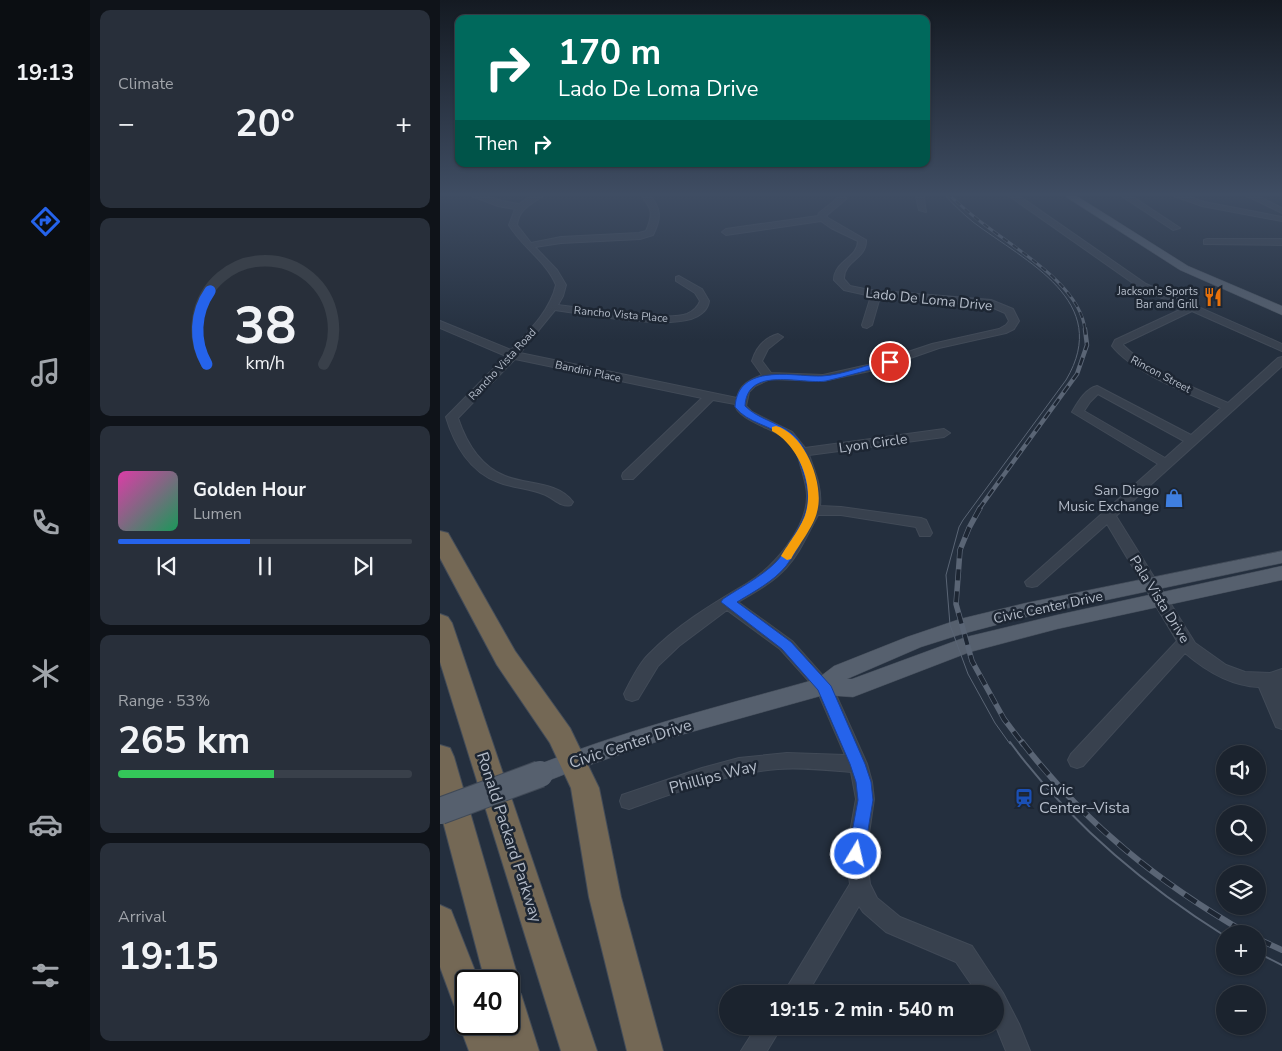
<!DOCTYPE html>
<html lang="en">
<head>
<meta charset="utf-8">
<style>
	:root { --surface:#1b232e; --page:#282f3a; --text:#f1f3f6; --muted:#a0a4aa; --line:#39404a; --accent:#2563eb }
	body { margin:0; font-family:"Nunito Sans",sans-serif; background:var(--page); color:var(--text); height:100vh; display:flex; flex-direction:column; font-size:19px; white-space:nowrap }
	* { box-sizing:border-box; margin:0 }
	p { font-size:16px; color:var(--muted) }
	.icon { flex:none; width:28px; height:28px; fill:none; stroke:currentColor; stroke-width:2; stroke-linecap:round; stroke-linejoin:round }
	.map { position:relative; flex:1; overflow:hidden }
	.drawer { display:flex; flex-direction:column; gap:10px; padding:10px; background:#0f1319; width:350px }
	.drawer>* { flex:none }
	.guide { position:absolute; left:15px; top:15px; width:475px; height:152px; border-radius:10px; box-shadow:0 1px 4px #0004,0 0 0 1px var(--line); background:#00695c; color:#fff; overflow:hidden }
	.tools { position:absolute; left:776px; top:745px; display:grid; gap:10px }
	.tools a { display:grid; place-items:center; width:50px; height:50px; border-radius:50%; background:var(--surface); box-shadow:0 1px 4px #0004,0 0 0 1px var(--line); font-size:25px }
	.speed { position:absolute; left:15px; top:970px; display:flex; gap:10px; font-size:25px; font-weight:700; text-align:center }
	.speed>* { display:grid; place-content:center; width:65px; height:65px; border-radius:50%; background:var(--surface); box-shadow:0 1px 4px #0004,0 0 0 1px var(--line); line-height:1 }
	.speed .limit { border:2px solid #111; border-radius:8px; background:#fff; color:#111 }
	.pin { position:absolute; display:grid; place-items:center; width:42px; height:42px; color:#fff; margin:-21px; border:2px solid #fff; border-radius:50%; box-shadow:0 1px 5px #0007 }
	.me { position:absolute; width:55px; margin:-28px; rotate:9deg; stroke-linejoin:round; filter:drop-shadow(0 0 4px #0008) }
	.turn { display:flex; align-items:center; gap:18px; height:105px; padding:0 20px; font-size:22px }
	.turn .icon { width:65px; height:65px; stroke-width:2.5 }
	.turn b { display:block; font-size:35px; line-height:42px }
	.then { display:flex; align-items:center; height:48px; padding:0 20px; background:#0003; gap:10px; font-size:19px }
	.big { font-size:38px; font-weight:700; line-height:1.1 }
	.drawer .tile { flex:1; display:flex; flex-direction:column; justify-content:center; gap:8px; min-width:0; padding:0 18px; border-radius:10px; background:var(--page) }
	.drawer .dial { align-items:center; gap:0 }
	.dial svg { height:130px; overflow:visible; fill:none; stroke:var(--line); stroke-width:7; stroke-linecap:round; text-anchor:middle }
	.dial text { fill:var(--text); stroke:none }
	.song { display:flex; align-items:center; gap:15px }
	.cover { width:60px; height:60px; border-radius:8px; background:linear-gradient(135deg,hsl(320 70% 55%),hsl(150 70% 35%)) }
	.played { height:5px; border-radius:2px; background:linear-gradient(90deg,var(--accent) 45%,var(--line) 45%) }
	.keys { display:flex; justify-content:space-around; direction:ltr }
	.heat { display:flex; justify-content:space-between; align-items:center; font-size:28px; direction:ltr }
	.charge { height:8px; border-radius:4px; background:linear-gradient(90deg,#34c759 53%,var(--line) 0) }
	.trip { position:absolute; left:279px; top:985px; width:285px; height:50px; border-radius:25px; background:var(--surface); box-shadow:0 1px 4px #0004,0 0 0 1px var(--line); font-weight:700; line-height:50px; text-align:center }
	main { display:flex; flex:1; min-height:0 }
	.menu { display:flex; flex-direction:column; width:90px; justify-content:space-around; align-items:center; background:#0b0e12; color:var(--muted) }
	.menu .icon { width:35px; height:35px }
	.menu .selected { color:var(--accent) }
	.menu b { font-size:22px; color:var(--text) }
	.map>svg:first-child { display:block }
	.lines { fill:none; stroke-linecap:round; stroke-linejoin:round }
	.minor-casing { stroke:#414a57; stroke-width:2 }
	.major-casing { stroke:#414a57; stroke-width:1 }
	.highway-casing { stroke:#434c59; stroke-width:2 }
	.minor { fill:#38414e; fill-rule:evenodd }
	.major { fill:#56606e; fill-rule:evenodd }
	.highway { fill:#746855; fill-rule:evenodd }
	.tram-far1 { stroke:#5a6575; stroke-width:1 }
	.tram { stroke:#5a6575; stroke-width:2 }
	.rail-far3-casing { stroke:#5a6575; stroke-width:3 }
	.rail-far2-casing { stroke:#5a6575; stroke-width:4.5 }
	.rail-far1-casing { stroke:#5a6575; stroke-width:5.5 }
	.rail-casing { stroke:#5a6575; stroke-width:6 }
	.rail-far3 { stroke:#1d2633; stroke-width:2; stroke-dasharray:6; stroke-linecap:butt }
	.rail-far2 { stroke:#1d2633; stroke-width:2.5; stroke-dasharray:8; stroke-linecap:butt }
	.rail-far1 { stroke:#1d2633; stroke-width:4; stroke-dasharray:11; stroke-linecap:butt }
	.rail { stroke:#1d2633; stroke-width:4.5; stroke-dasharray:14; stroke-linecap:butt }
	.major-bridge-casing { stroke:#414a57; stroke-width:28; stroke-linecap:butt }
	.major-bridge { stroke:#56606e; stroke-width:26 }
	.route { fill:#2563eb; stroke:#184099 }
	.slow { fill:#f59e0b }
	.labels { text-anchor:middle; stroke-width:5; stroke-linejoin:round; paint-order:stroke }
	.far-poi-label { font-size:11px; fill:#b4bcc9; stroke:#1d2633; text-anchor:end }
	.far-street-label { font-size:11px; fill:#b4bcc9; stroke:#1d2633 }
	.street-label { font-size:14px; fill:#b4bcc9; stroke:#1d2633 }
	.poi-label { font-size:14px; fill:#b4bcc9; stroke:#1d2633; text-anchor:end }
	.near-street-label { font-size:16px; fill:#b4bcc9; stroke:#1d2633 }
	.near-poi-label { font-size:16px; fill:#b4bcc9; stroke:#1d2633; text-anchor:start }
</style>
</head>
<body>
<main>
<nav class="menu">
<b>19:13</b>
<svg class="icon selected" aria-label="directions" viewBox="0 0 24 24"><path d="M12 3l9 9-9 9-9-9zM9 14v-3h6M13 9l2 2-2 2"/></svg>
<svg class="icon" aria-label="music" viewBox="0 0 24 24"><path d="M9 18V5l10-2v13"/><circle cx="6" cy="18" r="3"/><circle cx="16" cy="16" r="3"/></svg>
<svg class="icon" aria-label="phone" viewBox="0 0 24 24"><path d="M5 4h4l2 5-3 2q2 4 5 5l2-3 5 2v4C11 20 4 13 5 4z"/></svg>
<svg class="icon" aria-label="climate" viewBox="0 0 24 24"><path d="M12 3v18M4 7l16 10M4 17L20 7"/></svg>
<svg class="icon" aria-label="car" viewBox="0 0 24 24"><path d="M5 17H2v-5l4-1 3-4h7l3 4 3 1v5h-3M9 17h6M6 11h13"/><circle cx="7" cy="17" r="2"/><circle cx="17" cy="17" r="2"/></svg>
<svg class="icon" aria-label="filters" viewBox="0 0 24 24"><path d="M4 7h16M4 17h16"/><circle cx="9" cy="7" r="2"/><circle cx="15" cy="17" r="2"/></svg>
</nav>
<section class="drawer">
<div class="tile"><p>Climate</p>
<div class="heat"><a>−</a><b class="big">20°</b><a>+</a></div>
</div>
<div class="tile dial"><svg viewBox="0 0 100 80">
<path d="M14 69A42 42 0 1 1 86 69"/>
<path d="M14 69A42 42 0 0 1 16 24" stroke="#2563eb"/>
<text x="50" y="56" font-size="32" font-weight="700">38</text>
<text x="50" y="72" font-size="11">km/h</text>
</svg></div>
<div class="tile">
<div class="song"><i class="cover"></i><div><b>Golden Hour</b><p>Lumen</p></div></div>
<div class="played"></div>
<div class="keys"><svg class="icon" aria-label="previous" viewBox="0 0 24 24"><path d="M18 5L8 12l10 7zM5 5v14"/></svg><svg class="icon" aria-label="pause" viewBox="0 0 24 24"><path d="M8 5v14M16 5v14"/></svg><svg class="icon" aria-label="next" viewBox="0 0 24 24"><path d="M6 5l10 7-10 7zM19 5v14"/></svg></div>
</div>
<div class="tile"><p>Range · 53%</p><b class="big">265 km</b><div class="charge"></div></div>
<div class="tile"><p>Arrival</p><b class="big">19:15</b></div>
</section>
<div class="map">
<svg width="842" height="1051" viewBox="0 0 842 1051">
	<rect width="100%" height="100%" fill="#242f3e"/>
	<g class="lines">
		<g class="minor-casing">
			<path id="minor" d="M24,193c19,0 36,9 55,11l17,-11h11c-13,10 -28,14 -30,32l14,18 30,-6 78,-4 7,-2c8,-18 6,-23 -7,-38h9c13,15 14,24 5,42l-13,4 -79,4 -26,4 22,23 9,15 -3,11 -5,9c26,3 108,17 129,9 6,-3 11,-7 13,-13l-5,-8 -19,-12v-4l3,-1 23,13 7,12c-1,9 -9,15 -18,18 -32,9 -101,-4 -136,-9l-35,43 217,45c3,-14 13,-18 25,-23l-10,-14c4,-13 12,-23 26,-27l5,3 -15,12 -6,12 9,12 52,2 49,-11 60,-20 67,-15 7,-4 3,-4 -4,-8 -16,-7 -109,-9 -8,28 -5,3 -4,-1 -1,-2 9,-29 -27,-6 -10,-10c0,-19 24,-22 24,-39l-27,-13 -10,-7 -95,14 -4,-3 4,-3 92,-13 1,-3 19,-15 1,-5h8l-1,6 -20,17 2,2 38,22c1,19 -23,21 -22,39l6,7 20,4 121,10 22,9 6,12 -5,8 -8,4 -67,15 -60,21 -56,12 -53,-2 -15,7 -6,6 -3,14 6,6 40,20 13,16 139,-19 6,4 -6,4 -135,18c6,17 13,33 11,51l21,1 80,11 5,2 6,13 -2,3h-10l-4,-9 -75,-12h-23c-10,18 -18,38 -32,53 -14,15 -31,24 -48,34l54,39 40,45 35,78 5,18 2,17 -8,55 4,30 7,14 23,19 72,29 31,47 16,31 11,27h-24l-11,-27v-30h-17l-22,-32 -70,-30 -23,-20 -4,-6 -52,88h-24l67,-110 -4,-30 10,-55 -5,-27c-24,-2 -49,-5 -73,-3 -52,4 -101,23 -149,40l-7,-2 -2,-6 2,-6 80,-27 37,-10 48,-5 58,2 -28,-65 -37,-41 -53,-39 -48,36 -21,20 -20,33 -6,2 -6,-2 -2,-5c6,-12 14,-29 24,-39 28,-29 64,-51 98,-71 27,-16 61,-55 61,-88 0,-9 -3,-17 -5,-26 -2,-5 -3,-13 -6,-18 -3,-4 -8,-11 -13,-15 -10,-8 -48,-19 -48,-33l-22,-4 -80,79h-10l-1,-3 1,-3 79,-75 -187,-39 -57,59c8,24 22,48 47,58 21,9 53,5 68,26l-2,3c-11,3 -18,-8 -28,-11 -15,-6 -31,-6 -45,-12 -28,-10 -44,-38 -52,-65l60,-61 -66,-28v-7l71,29c18,-19 39,-39 45,-65 -9,-23 -34,-38 -47,-60l6,-16 -17,-3z
				M475,193h8l3,19 -7,-2z
				M565,193h10l131,91 136,60v7l-90,-40 -69,33v1c27,27 70,42 105,58l50,-45 4,-1v9l-166,150 79,127 31,22 19,7 25,1 12,-4v60l-6,-2 -17,-40c-28,-1 -53,-16 -74,-34l-102,113 -6,2 -6,-2 -3,-6 3,-6 106,-113 -70,-117 -70,62 -5,1 -5,-1 -2,-4 133,-118 -86,-52c6,-10 13,-23 25,-26l94,49 30,-27c-31,-14 -89,-36 -109,-62l3,-6 69,-32 -44,-20zM658,394l86,47 -19,17 -81,-47 6,-9z
				M677,193h10l53,35 -7,2z
				M726,193h13l25,9 78,15v4l-80,-15z
				M801,193h11l30,15v5z
				M767,239h75v6l-78,-1v-4z
				M317,1026h25l-15,25h-26z"/>
		</g>
		<g class="major-casing">
			<path id="major" d="M620,193h12l116,73 94,40v9l-102,-45z
				M842,551v12l-256,54 -64,17 -41,13 -74,32h5l114,-42 91,-22 225,-49v14l-225,49 -87,23 -117,45 -29,-2 -165,46 -81,28 -38,15 -8,-3 -4,-7 4,-7c92,-37 189,-61 285,-88l17,-13 73,-29 53,-18 66,-16z"/>
		</g>
		<g class="highway-casing">
			<path id="highway" d="M0,531l8,2 67,118 55,77 29,60 22,109 42,154h-36l-38,-154 -18,-109 -21,-45 -53,-78 -57,-107z
				M0,614l8,3 4,6 145,428h-36l-121,-389z
				M0,745l10,3 4,9 65,224 -4,10 6,3 18,57h-70l-10,-27 7,-13v13h28l6,13 -4,-13h13v-43h-24l-45,-171z
				M0,905l11,5 28,71h-13v29l-12,-5 -14,-38z"/>
		</g>
		<use href="#minor" class="minor"/>
		<use href="#major" class="major"/>
		<use href="#highway" class="highway"/>
		<path class="tram-far1" d="M503,193c9,10 19,20 30,29 53,40 140,79 93,158l-103,140 -4,7 -13,48 4,50 18,49 27,49 15,21"/>
		<path class="tram" d="M570,742c58,79 132,142 215,194
			M818,953l24,12"/>
		<g class="rail-far3-casing">
			<path id="rail-far3" d="M507,193c12,11 24,22 38,32 32,25 96,61 100,105"/>
		</g>
		<g class="rail-far2-casing">
			<path id="rail-far2" d="M539,509l98,-135 10,-29 -2,-16"/>
		</g>
		<g class="rail-far1-casing">
			<path id="rail-far1" d="M540,508l-11,20 -9,22 -4,54 16,57 32,58 19,25"/>
		</g>
		<g class="rail-casing">
			<path id="rail" d="M582,742c63,82 137,141 226,192
				M818,939l24,11"/>
		</g>
		<use href="#rail-far3" class="rail-far3"/>
		<use href="#rail-far2" class="rail-far2"/>
		<use href="#rail-far1" class="rail-far1"/>
		<use href="#rail" class="rail"/>
		<g class="major-bridge-casing">
			<path id="major-bridge" d="M0,811l100,-37"/>
		</g>
		<use href="#major-bridge" class="major-bridge"/>
	</g>
	<linearGradient id="sky" x2="0" y2="1"><stop stop-color="#141a22"/><stop offset="0.57" stop-color="#3f4d63"/><stop offset="1" stop-color="#3f4d63" stop-opacity="0"/></linearGradient>
	<rect width="842" height="341" fill="url(#sky)"/>
	<path class="route" d="M450,359l3,1v4c-22,5 -45,12 -67,17 -24,4 -79,-16 -81,25 13,13 32,16 46,27 11,8 17,23 21,35 11,31 7,45 -10,72 -5,9 -10,18 -16,26 -13,16 -33,26 -49,36l54,40 40,44 34,78 6,18 2,18 -9,54 -2,5 -6,2 -5,-2 -3,-5 10,-54 -2,-18 -6,-18 -32,-74 -36,-41 -61,-47 2,-3c18,-12 38,-22 53,-37 7,-7 12,-17 17,-25 15,-23 19,-38 10,-65 -4,-13 -8,-23 -17,-33 -13,-14 -38,-15 -51,-32 3,-45 59,-30 87,-31 21,-1 47,-12 68,-17z"/>
	<path class="slow" d="M336,426c29,8 49,58 41,86 -3,14 -19,34 -26,47l-4,1 -6,-4c7,-12 22,-31 25,-44 8,-29 -8,-67 -34,-81v-4z"/>
	<defs>
		<g id="restaurant-bare" transform="scale(1.5)"><path d="M-5-6h1v4h1v-4h1v4h1v-4h1v5L-1.5 .5V6h-2V.5L-5-1ZM5-6V6H3V1.5H1.5Q1.5-4 5-6Z" fill="#e8710a" stroke="#1d2633" stroke-width="2.5" paint-order="stroke"/></g>
		<g id="shop-bare" transform="scale(1.5)"><path d="M-5-2.5h2.3a2.7 3.5 0 0 1 5.4 0H5L5.5 6h-11ZM-1.5-2.5h3a1.5 2.3 0 0 0-3 0Z" fill="#3f7fe0" stroke="#1d2633" stroke-width="2.5" paint-order="stroke"/></g>
		<g id="station-bare" transform="scale(1.5)"><path d="M-3-6H3Q5-6 5-4V2Q5 4 3 4L4.5 6H3L1.5 4h-3L-3 6H-4.5L-3 4Q-5 4-5 2V-4Q-5-6-3-6ZM-3.5-4v3h7v-3ZM-3.5 1v1.5H-2V1ZM2 1v1.5H3.5V1Z" fill="#1a4fb4" stroke="#1d2633" stroke-width="2.5" paint-order="stroke"/></g>
	</defs>
	<g fill-rule="evenodd">
		<use href="#restaurant-bare" x="773" y="297"/>
		<use href="#shop-bare" x="734" y="498"/>
		<use href="#station-bare" x="584" y="798"/>
	</g>
	<g class="labels">
		<g class="far-poi-label">
			<text x="758" y="295">Jackson's Sports<tspan x="758" dy="13">Bar and Grill</tspan></text>
		</g>
		<g class="far-street-label">
			<text transform="translate(181 314) rotate(5)" y="4">Rancho Vista Place</text>
			<text transform="translate(62 364) rotate(-47)" y="4">Rancho Vista Road</text>
			<text transform="translate(148 371) rotate(12)" y="4">Bandini Place</text>
			<text transform="translate(721 374) rotate(28)" y="4">Rincon Street</text>
		</g>
		<g class="street-label">
			<text transform="translate(489 299) rotate(6)" y="5">Lado De Loma Drive</text>
			<text transform="translate(433 443) rotate(-8)" y="5">Lyon Circle</text>
			<text transform="translate(720 599) rotate(58)" y="5">Pala Vista Drive</text>
			<text transform="translate(608 607) rotate(-12)" y="5">Civic Center Drive</text>
		</g>
		<g class="poi-label">
			<text x="719" y="495">San Diego<tspan x="719" dy="16">Music Exchange</tspan></text>
		</g>
		<g class="near-street-label">
			<text transform="translate(190 743) rotate(-18)" y="6">Civic Center Drive</text>
			<text transform="translate(273 776) rotate(-15)" y="6">Phillips Way</text>
			<text transform="translate(70 837) rotate(72)" y="6">Ronald Packard Parkway</text>
		</g>
		<g class="near-poi-label">
			<text x="599" y="795">Civic<tspan x="599" dy="18">Center–Vista</tspan></text>
		</g>
	</g>
</svg>
<div class="tools">
<a><svg class="icon" aria-label="sound" viewBox="0 0 24 24"><path d="M4 9h4l5-4v14l-5-4H4zM17 9q2 3 0 6"/></svg></a>
<a><svg class="icon" aria-label="search" viewBox="0 0 24 24"><circle cx="10" cy="10" r="6"/><path d="M15 15l6 6"/></svg></a>
<a><svg class="icon" aria-label="layers" viewBox="0 0 24 24"><path d="M12 4l9 5-9 5-9-5zM3 14l9 5 9-5"/></svg></a>
<a>+</a>
<a>−</a>
</div>
<div class="speed"><div class="limit">40</div></div>
<div class="pin" style="left:450px;top:362px;background:#d93025"><svg class="icon" aria-label="arrive" viewBox="0 0 24 24"><path d="M6 21V4h12l-3 4 3 4H6"/></svg></div>
<svg class="me" style="left:416px;top:854px" viewBox="-20 -20 40 40"><circle r="17" fill="#2563eb" stroke="#fff" stroke-width="3"/><path d="M0-11L8 9 0 5-8 9z" fill="#fff"/></svg>
<div class="trip">19:15 · 2 min · 540 m</div>
<div class="guide">
<div class="turn"><svg class="icon" aria-label="right" viewBox="0 0 24 24"><path d="M7 20v-9h11M14 6l5 5-5 5"/></svg><div><b>170 m</b>Lado De Loma Drive</div></div>
<div class="then">Then<svg class="icon" aria-label="right" viewBox="0 0 24 24"><path d="M7 20v-9h11M14 6l5 5-5 5"/></svg></div>
</div>
</div>
</main>
</body>
</html>
